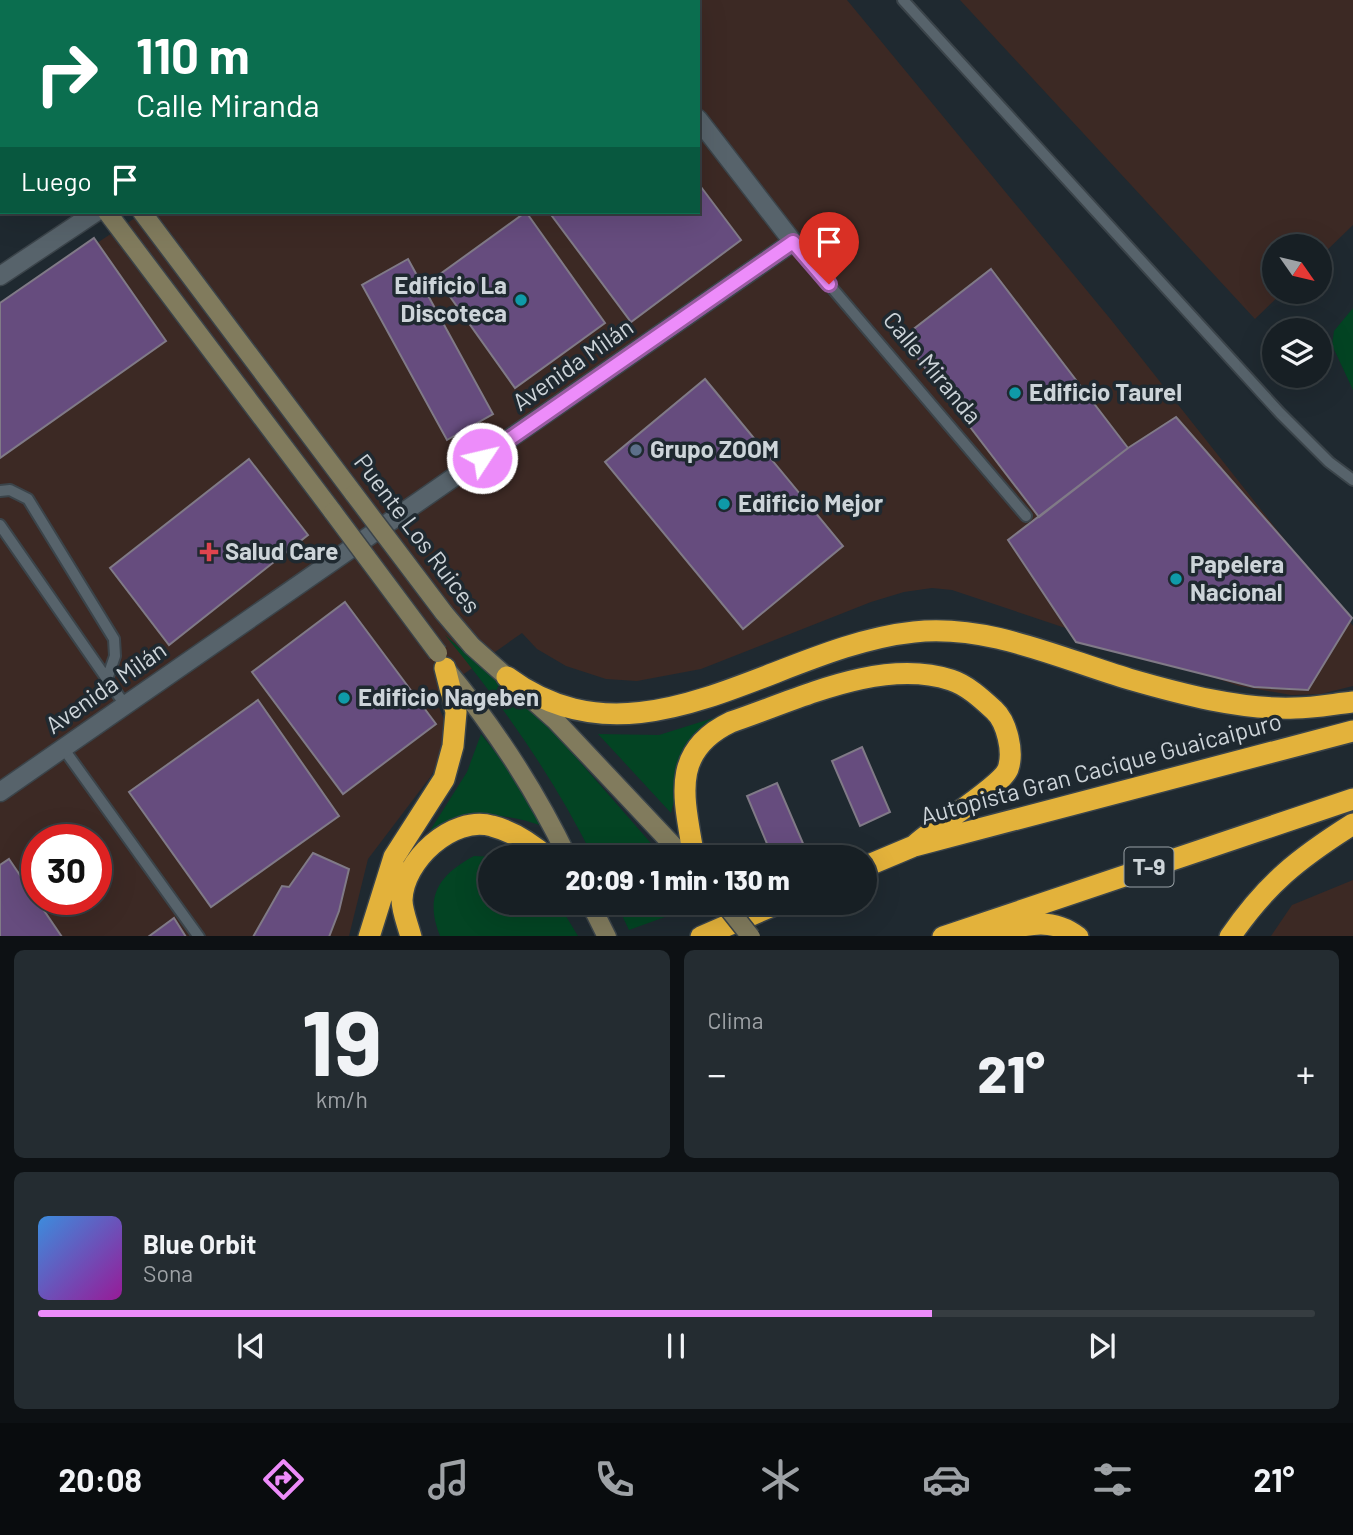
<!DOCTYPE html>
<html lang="es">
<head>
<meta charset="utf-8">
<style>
	:root { --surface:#171f24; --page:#242c31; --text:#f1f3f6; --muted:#9ea2a6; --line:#363d41; --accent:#ed8cfa }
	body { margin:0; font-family:Barlow,sans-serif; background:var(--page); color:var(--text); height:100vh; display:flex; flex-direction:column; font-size:26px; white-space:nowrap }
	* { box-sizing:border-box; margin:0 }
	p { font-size:23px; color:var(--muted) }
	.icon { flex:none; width:38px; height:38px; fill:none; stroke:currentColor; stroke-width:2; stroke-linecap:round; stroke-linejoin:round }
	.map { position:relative; height:936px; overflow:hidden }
	.side { display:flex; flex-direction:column; gap:14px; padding:14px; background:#0d1114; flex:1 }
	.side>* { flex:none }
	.hud { position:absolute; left:0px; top:0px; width:700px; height:214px; box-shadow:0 7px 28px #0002,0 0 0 2px var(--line); background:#0b6e4f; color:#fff; overflow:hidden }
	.needle { width:46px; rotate:124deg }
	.tools { position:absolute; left:1262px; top:234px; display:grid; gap:14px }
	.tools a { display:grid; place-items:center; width:70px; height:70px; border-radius:50%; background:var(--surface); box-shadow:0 7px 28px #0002,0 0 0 2px var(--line); font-size:35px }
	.speed { position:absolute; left:21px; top:824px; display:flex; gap:14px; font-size:35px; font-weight:700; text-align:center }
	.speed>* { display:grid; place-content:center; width:91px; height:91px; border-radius:50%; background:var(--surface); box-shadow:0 7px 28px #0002,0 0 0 2px var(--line); line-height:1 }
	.speed .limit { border:10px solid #d22; background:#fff; color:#111 }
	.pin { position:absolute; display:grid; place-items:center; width:60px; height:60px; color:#fff; margin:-72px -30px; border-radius:50% 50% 50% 0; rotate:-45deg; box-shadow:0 0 7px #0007 }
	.pin .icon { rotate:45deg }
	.me { position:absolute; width:77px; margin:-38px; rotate:55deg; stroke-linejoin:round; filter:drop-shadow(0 0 5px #0008) }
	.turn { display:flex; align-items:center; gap:24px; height:147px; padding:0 21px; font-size:32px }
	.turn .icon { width:91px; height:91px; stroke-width:2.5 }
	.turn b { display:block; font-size:49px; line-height:60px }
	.then { display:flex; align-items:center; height:66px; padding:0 21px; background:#0003; gap:14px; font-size:26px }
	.big { font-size:52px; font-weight:800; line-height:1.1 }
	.side .card { flex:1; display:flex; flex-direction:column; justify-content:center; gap:10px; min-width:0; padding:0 24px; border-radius:10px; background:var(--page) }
	.side .dial { align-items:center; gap:0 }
	.dial b { font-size:91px; line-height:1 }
	.song { display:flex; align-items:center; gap:21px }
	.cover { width:84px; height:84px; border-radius:10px; background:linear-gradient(135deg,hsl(210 70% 55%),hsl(300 70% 35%)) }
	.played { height:7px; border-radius:4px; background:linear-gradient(90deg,var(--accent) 70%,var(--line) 70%) }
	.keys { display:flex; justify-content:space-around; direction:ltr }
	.heat { display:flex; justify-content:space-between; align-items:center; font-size:38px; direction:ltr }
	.side .tiles { flex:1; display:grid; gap:14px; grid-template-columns:1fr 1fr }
	.card:last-child { grid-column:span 2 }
	.trip { position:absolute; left:478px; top:845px; width:399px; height:70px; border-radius:35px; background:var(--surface); box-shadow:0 7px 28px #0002,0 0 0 2px var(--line); font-weight:800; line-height:70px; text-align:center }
	.menu { display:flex; height:112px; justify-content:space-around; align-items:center; background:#090c0e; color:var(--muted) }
	.menu .icon { width:49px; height:49px }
	.menu .current { color:var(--accent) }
	.menu b { font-size:32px; color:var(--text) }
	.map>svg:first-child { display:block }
	.industrial { fill:#3c2924; fill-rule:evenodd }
	.green { fill:#034423 }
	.building { fill:#664c7e; stroke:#807a87; stroke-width:2 }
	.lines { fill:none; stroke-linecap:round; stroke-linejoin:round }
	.lane-casing { stroke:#3b444a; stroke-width:14 }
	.street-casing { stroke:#3b444a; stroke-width:21 }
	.secondary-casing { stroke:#3b444a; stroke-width:21 }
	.highway-casing { stroke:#3b444a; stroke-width:24 }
	.lane { stroke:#57636b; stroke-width:10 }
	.street { stroke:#57636b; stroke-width:18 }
	.secondary { stroke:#817b5d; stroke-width:18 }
	.highway { stroke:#e3b23b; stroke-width:21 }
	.secondary-bridge-casing { stroke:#3b444a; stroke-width:21; stroke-linecap:butt }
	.secondary-bridge { stroke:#817b5d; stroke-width:18 }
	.route-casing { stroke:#9a5ba2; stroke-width:18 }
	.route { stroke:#ed8cfa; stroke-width:12 }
	.culture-dot { fill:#0f9aa8; stroke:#1f2930; stroke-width:2.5 }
	.service-dot { fill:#5c6f8a; stroke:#1f2930; stroke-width:2.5 }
	.health-dot { fill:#e0444e; stroke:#1f2930; stroke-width:2.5 }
	.labels { text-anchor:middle; stroke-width:7; stroke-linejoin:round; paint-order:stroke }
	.shield { fill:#1f2930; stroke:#99a1a6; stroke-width:2 }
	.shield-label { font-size:23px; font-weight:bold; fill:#cdd4d9 }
	.poi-label { font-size:24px; font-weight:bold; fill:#cdd4d9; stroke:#1f2930; text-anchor:start }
	.street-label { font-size:24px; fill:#cdd4d9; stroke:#1f2930 }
</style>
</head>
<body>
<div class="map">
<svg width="1353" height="937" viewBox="0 0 1353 937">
	<rect width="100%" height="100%" fill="#1f2930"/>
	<path class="industrial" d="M449,0h398l265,321 241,305v60l-32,8 -30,1 -52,-9 -287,-96 -20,-2 -28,4 -33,10 -170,67 -64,12 -31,-2 -40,-13 -29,-17 -15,-16 -88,62 11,27 1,14 -6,23 -9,17 -63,83 -19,77 -349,1v-630l144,-95h554v-210h-251zM37,840h59v60h-59z
		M960,0h393v225l-33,32v-10h-46v45h9l-28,27z
		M1353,880v56h-82l21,-31z"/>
	<path class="green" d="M1353,308v82l-21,-45 2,-14z
		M445,635l107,95 111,127h-70c-39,-79 -91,-153 -148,-222z
		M723,715l-36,35 -16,63 -73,-79 61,1z
		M481,734l32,41 33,52c-57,-19 -66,-12 -120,10l41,-65z
		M474,856l23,1 -7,1v45h68l20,33h-138c-16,-40 -1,-61 34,-80z
		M616,903h85v1l-72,26z"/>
	<path class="building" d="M506,0h58l1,2h-61z
		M698,183l43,57 -110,82 -82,-110h149z
		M526,212l79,111 -90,65 -79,-111z
		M94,238l72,103 -166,117v-155z
		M408,259l85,155 -46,26 -85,-155z
		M991,269l137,179 -89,69 -137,-179z
		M705,379l138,167 -100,83 -138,-167z
		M1176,417l176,201 -44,72 -54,-3 -178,-45 -68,-102 120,-92z
		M249,459l59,76 -139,110 -59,-77z
		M345,602l91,122 -93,70 -91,-122z
		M258,700l81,116 -128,91 -82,-115z
		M862,747l28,65 -30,14 -28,-65z
		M777,783l28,65 -22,10h-10l-26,-62z
		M313,853l36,16 -10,42 -10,26h-76l29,-51 7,1z
		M9,859l53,78h-62v-72z
		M174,918l12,19h-38z"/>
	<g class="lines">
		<g class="lane-casing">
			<path id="lane" d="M903,0l377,413 49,49 24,18
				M793,242l233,274
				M0,491l10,-1 18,9 86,140 1,17 -8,23
				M0,525l125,180
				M63,748l136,189"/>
		</g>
		<g class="street-casing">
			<path id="street" d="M606,0l1,2
				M410,2l3,-2
				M0,276l96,-64
				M0,792l793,-550 -95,-123"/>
		</g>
		<g class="secondary-casing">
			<path id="secondary" d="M24,2l2,-2
				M72,2l2,-2
				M0,23l2,2
				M0,53l2,-1
				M0,68l2,3
				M107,212l226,300
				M142,212l212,282
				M444,613l28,33 84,75 129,137
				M446,669c48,58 89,120 122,189
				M590,903l17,34"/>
		</g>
		<g class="highway-casing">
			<path id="highway" d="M507,677c133,99 270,-31 407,-45 74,-8 145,26 215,47 52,15 112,31 166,29 19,0 39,-4 58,-6
				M694,858c-9,-57 -26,-106 37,-136 66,-22 150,-65 220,-42 16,5 31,19 43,30 13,12 20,42 14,59 -7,18 -75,58 -94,77
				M864,867l50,-21 439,-115
				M983,935c35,-7 64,-22 95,2
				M369,937l25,-80 50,-78 9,-33 3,-34 -11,-44
				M411,937c-3,-12 -9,-26 -9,-37 1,-39 50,-85 90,-74 20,5 40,18 56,32
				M701,937l78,-34
				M943,937l410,-138
				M1230,937c36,-53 69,-79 123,-113"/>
		</g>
		<use href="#lane" class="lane"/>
		<use href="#street" class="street"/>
		<use href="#secondary" class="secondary"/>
		<use href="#highway" class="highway"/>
		<g class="secondary-bridge-casing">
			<path id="secondary-bridge" d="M354,494l90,119
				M333,512l105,141
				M724,903l27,34"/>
		</g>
		<use href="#secondary-bridge" class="secondary-bridge"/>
	</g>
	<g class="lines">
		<g class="route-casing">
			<path id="route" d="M482,458l311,-216 36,42"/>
		</g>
		<use href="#route" class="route"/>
	</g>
	<g class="culture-dot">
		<circle cx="521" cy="300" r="7"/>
		<circle cx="1015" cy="393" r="7"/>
		<circle cx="724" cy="504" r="7"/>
		<circle cx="1176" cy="579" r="7"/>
		<circle cx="344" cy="698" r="7"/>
	</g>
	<circle class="service-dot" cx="636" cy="450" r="7"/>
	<path class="health-dot" d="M205.5 541.5h7v7h7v7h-7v7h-7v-7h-7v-7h7z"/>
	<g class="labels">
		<rect class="shield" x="1124.5" y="847.5" width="49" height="39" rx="5"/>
		<g class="shield-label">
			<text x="1149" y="875">T-9</text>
		</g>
		<g class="poi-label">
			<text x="507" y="294" text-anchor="end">Edificio La<tspan x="507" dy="28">Discoteca</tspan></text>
			<text x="1029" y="401">Edificio Taurel</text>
			<text x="650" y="458">Grupo ZOOM</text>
			<text x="738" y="512">Edificio Mejor</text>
			<text x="225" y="560">Salud Care</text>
			<text x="1190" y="573">Papelera<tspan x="1190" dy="28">Nacional</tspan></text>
			<text x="358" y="706">Edificio Nageben</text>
		</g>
		<g class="street-label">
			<text transform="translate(573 365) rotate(-35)" y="8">Avenida Milán</text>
			<text transform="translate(932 368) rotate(50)" y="8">Calle Miranda</text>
			<text transform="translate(417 534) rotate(53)" y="8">Puente Los Ruices</text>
			<text transform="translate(106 688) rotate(-35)" y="8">Avenida Milán</text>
			<text transform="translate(1101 769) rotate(-15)" y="8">Autopista Gran Cacique Guaicaipuro</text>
		</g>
	</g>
</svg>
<div class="tools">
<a><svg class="needle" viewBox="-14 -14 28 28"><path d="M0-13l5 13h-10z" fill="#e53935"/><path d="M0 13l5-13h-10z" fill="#9ea2a6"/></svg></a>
<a><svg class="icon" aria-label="layers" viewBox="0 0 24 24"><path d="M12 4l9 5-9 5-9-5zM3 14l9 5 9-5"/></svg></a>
</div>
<div class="speed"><div class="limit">30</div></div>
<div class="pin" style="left:829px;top:284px;background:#d93025"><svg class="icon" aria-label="arrive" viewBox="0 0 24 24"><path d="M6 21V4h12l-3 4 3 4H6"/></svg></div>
<svg class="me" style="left:482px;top:458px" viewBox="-20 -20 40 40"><circle r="17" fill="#ed8cfa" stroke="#fff" stroke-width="3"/><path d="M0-11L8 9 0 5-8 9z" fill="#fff"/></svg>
<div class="trip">20:09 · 1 min · 130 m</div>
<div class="hud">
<div class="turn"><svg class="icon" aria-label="right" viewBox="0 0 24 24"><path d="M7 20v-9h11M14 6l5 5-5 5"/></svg><div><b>110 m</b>Calle Miranda</div></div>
<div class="then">Luego<svg class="icon" aria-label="arrive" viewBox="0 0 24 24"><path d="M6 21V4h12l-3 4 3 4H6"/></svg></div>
</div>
</div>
<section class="side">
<div class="tiles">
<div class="card dial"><b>19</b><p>km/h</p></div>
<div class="card"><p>Clima</p>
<div class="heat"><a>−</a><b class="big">21°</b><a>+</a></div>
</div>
<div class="card">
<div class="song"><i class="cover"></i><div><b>Blue Orbit</b><p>Sona</p></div></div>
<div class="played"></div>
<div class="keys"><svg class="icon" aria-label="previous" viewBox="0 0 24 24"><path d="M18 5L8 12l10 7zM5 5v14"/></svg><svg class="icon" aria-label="pause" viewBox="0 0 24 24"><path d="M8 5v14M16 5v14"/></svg><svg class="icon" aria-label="next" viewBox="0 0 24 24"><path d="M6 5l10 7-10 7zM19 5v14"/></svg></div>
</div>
</div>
</section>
<nav class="menu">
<b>20:08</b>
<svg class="icon current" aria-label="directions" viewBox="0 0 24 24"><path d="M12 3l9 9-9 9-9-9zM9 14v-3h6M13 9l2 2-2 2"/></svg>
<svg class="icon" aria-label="music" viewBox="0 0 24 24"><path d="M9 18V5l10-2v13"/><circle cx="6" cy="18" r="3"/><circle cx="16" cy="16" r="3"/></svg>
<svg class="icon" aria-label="phone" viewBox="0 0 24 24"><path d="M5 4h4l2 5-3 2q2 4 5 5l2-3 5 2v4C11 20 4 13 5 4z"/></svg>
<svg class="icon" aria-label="climate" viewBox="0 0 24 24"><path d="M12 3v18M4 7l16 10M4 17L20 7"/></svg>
<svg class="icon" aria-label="car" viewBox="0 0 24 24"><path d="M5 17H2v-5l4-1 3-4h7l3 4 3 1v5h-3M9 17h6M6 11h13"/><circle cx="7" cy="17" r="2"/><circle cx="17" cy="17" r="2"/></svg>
<svg class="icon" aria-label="filters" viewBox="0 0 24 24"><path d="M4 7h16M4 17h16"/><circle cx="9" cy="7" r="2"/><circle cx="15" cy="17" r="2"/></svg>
<b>21°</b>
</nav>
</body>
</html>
